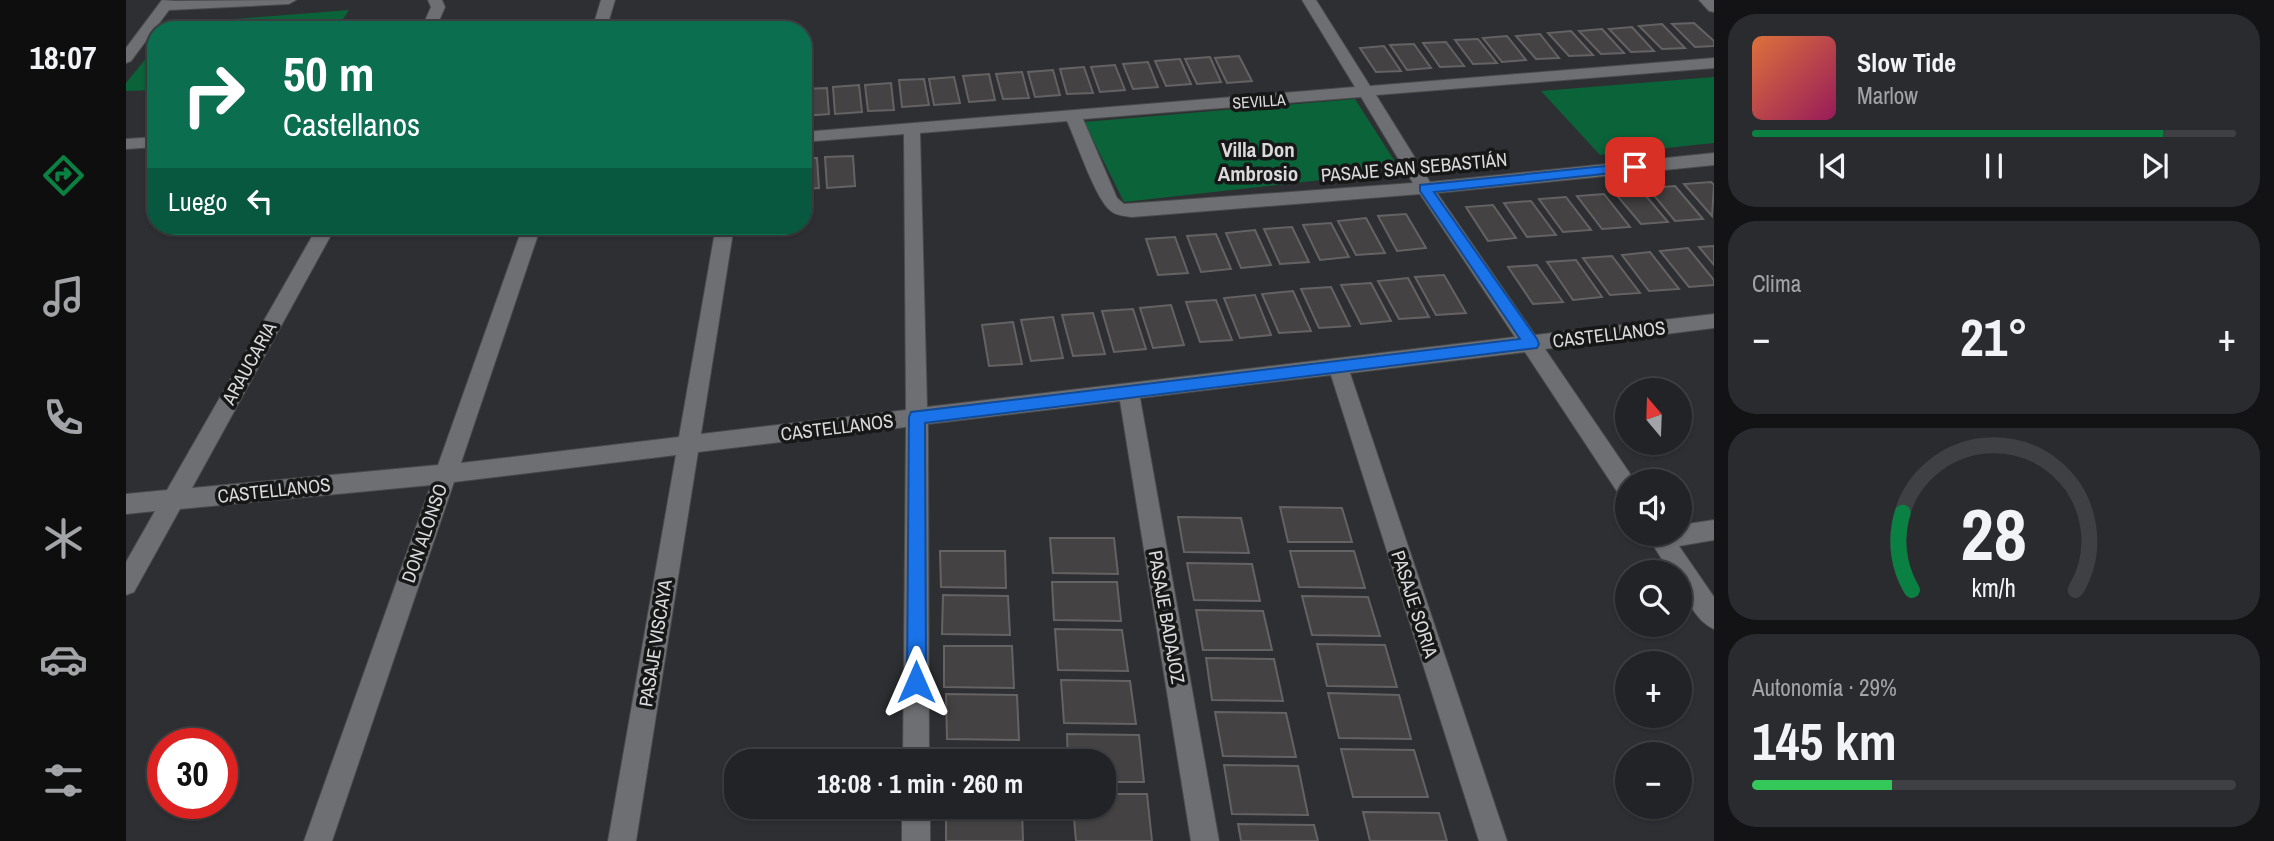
<!DOCTYPE html>
<html lang="es">
<head>
<meta charset="utf-8">
<style>
	:root { --surface:#222326; --page:#2a2b2e; --text:#f1f3f6; --muted:#a2a4a7; --line:#3f4043; --accent:#0b8043 }
	body { margin:0; font-family:"Archivo Narrow",sans-serif; background:var(--page); color:var(--text); height:100vh; display:flex; flex-direction:column; font-size:26px; white-space:nowrap }
	* { box-sizing:border-box; margin:0 }
	p { font-size:23px; color:var(--muted) }
	.icon { flex:none; width:38px; height:38px; fill:none; stroke:currentColor; stroke-width:2; stroke-linecap:round; stroke-linejoin:round }
	.map { position:relative; flex:1; overflow:hidden }
	.details { display:flex; flex-direction:column; gap:14px; padding:14px; background:#131315; width:560px }
	.details>* { flex:none }
	.guide { position:absolute; left:21px; top:21px; width:665px; height:214px; border-radius:28px; box-shadow:0 2px 5px #0004,0 0 0 2px var(--line); background:#0b6e4f; color:#fff; overflow:hidden }
	.needle { width:46px; rotate:341deg }
	.buttons { position:absolute; left:1489px; top:378px; display:grid; gap:14px }
	.buttons a { display:grid; place-items:center; width:77px; height:77px; border-radius:50%; background:var(--surface); box-shadow:0 2px 5px #0004,0 0 0 2px var(--line); font-size:35px }
	.speed { position:absolute; left:21px; top:728px; display:flex; gap:14px; font-size:35px; font-weight:700; text-align:center }
	.speed>* { display:grid; place-content:center; width:91px; height:91px; border-radius:50%; background:var(--surface); box-shadow:0 2px 5px #0004,0 0 0 2px var(--line); line-height:1 }
	.speed .limit { border:10px solid #d22; background:#fff; color:#111 }
	.pin { position:absolute; display:grid; place-items:center; width:60px; height:60px; color:#fff; margin:-30px; border-radius:14px; box-shadow:0 4px 10px #0006 }
	.me { position:absolute; width:77px; margin:-38px; rotate:0deg; stroke-linejoin:round; filter:drop-shadow(0 0 5px #0008) }
	.turn { display:flex; align-items:center; gap:24px; height:147px; padding:0 21px; font-size:32px }
	.turn .icon { width:91px; height:91px; stroke-width:2.5 }
	.turn b { display:block; font-size:49px; line-height:60px }
	.then { display:flex; align-items:center; height:66px; padding:0 21px; background:#0003; gap:14px; font-size:26px }
	.big { font-size:52px; font-weight:700; line-height:1.1 }
	.details .widget { flex:1; display:flex; flex-direction:column; justify-content:center; gap:10px; min-width:0; padding:0 24px; border-radius:28px; background:var(--page) }
	.details .dial { align-items:center; gap:0 }
	.dial svg { height:182px; overflow:visible; fill:none; stroke:var(--line); stroke-width:7; stroke-linecap:round; text-anchor:middle }
	.dial text { fill:var(--text); stroke:none }
	.song { display:flex; align-items:center; gap:21px }
	.cover { width:84px; height:84px; border-radius:10px; background:linear-gradient(135deg,hsl(20 70% 55%),hsl(330 70% 35%)) }
	.played { height:7px; border-radius:4px; background:linear-gradient(90deg,var(--accent) 85%,var(--line) 85%) }
	.keys { display:flex; justify-content:space-around; direction:ltr }
	.heat { display:flex; justify-content:space-between; align-items:center; font-size:38px; direction:ltr }
	.charge { height:10px; border-radius:5px; background:linear-gradient(90deg,#34c759 29%,var(--line) 0) }
	.trip { position:absolute; left:598px; top:749px; width:392px; height:70px; border-radius:28px; background:var(--surface); box-shadow:0 2px 5px #0004,0 0 0 2px var(--line); font-weight:700; line-height:70px; text-align:center }
	main { display:flex; flex:1; min-height:0 }
	.tabs { display:flex; flex-direction:column; width:126px; justify-content:space-around; align-items:center; background:#0e0e0f; color:var(--muted) }
	.tabs .icon { width:49px; height:49px }
	.tabs .active { color:var(--accent) }
	.tabs b { font-size:32px; color:var(--text) }
	.map>svg:first-child { display:block }
	.green { fill:#0b6339 }
	.building { fill:#454243; stroke:#656264; stroke-width:2 }
	.lines { fill:none; stroke-linecap:round; stroke-linejoin:round }
	.street-casing { stroke:#494a4c; stroke-width:2 }
	.street { fill:#6e6f72; fill-rule:evenodd }
	.route { fill:#1a73e8; stroke:#114b97; stroke-width:2 }
	.labels { text-anchor:middle; stroke-width:7; stroke-linejoin:round; paint-order:stroke }
	.far-street-label { font-size:16px; fill:#dadadc; stroke:#171718 }
	.street-label { font-size:19px; fill:#dadadc; stroke:#171718 }
	.neighbourhood-label { font-size:21px; font-weight:bold; fill:#dadadc; stroke:#171718 }
</style>
</head>
<body>
<main>
<nav class="tabs">
<b>18:07</b>
<svg class="icon active" aria-label="directions" viewBox="0 0 24 24"><path d="M12 3l9 9-9 9-9-9zM9 14v-3h6M13 9l2 2-2 2"/></svg>
<svg class="icon" aria-label="music" viewBox="0 0 24 24"><path d="M9 18V5l10-2v13"/><circle cx="6" cy="18" r="3"/><circle cx="16" cy="16" r="3"/></svg>
<svg class="icon" aria-label="phone" viewBox="0 0 24 24"><path d="M5 4h4l2 5-3 2q2 4 5 5l2-3 5 2v4C11 20 4 13 5 4z"/></svg>
<svg class="icon" aria-label="climate" viewBox="0 0 24 24"><path d="M12 3v18M4 7l16 10M4 17L20 7"/></svg>
<svg class="icon" aria-label="car" viewBox="0 0 24 24"><path d="M5 17H2v-5l4-1 3-4h7l3 4 3 1v5h-3M9 17h6M6 11h13"/><circle cx="7" cy="17" r="2"/><circle cx="17" cy="17" r="2"/></svg>
<svg class="icon" aria-label="filters" viewBox="0 0 24 24"><path d="M4 7h16M4 17h16"/><circle cx="9" cy="7" r="2"/><circle cx="15" cy="17" r="2"/></svg>
</nav>
<div class="map">
<svg width="1588" height="841" viewBox="0 0 1588 841">
	<rect width="100%" height="100%" fill="#2e2f32"/>
	<path class="green" d="M223,10l-13,20h-158l19,-8z
		M30,46v44l-30,1v-8z
		M1588,77v66l-114,12 -59,-64z
		M1229,99l46,72 -277,31 -40,-80z"/>
	<path class="building" d="M1568,23l20,18v5l-19,1 -23,-23z
		M1536,24l23,24 -23,1 -23,-23z
		M1506,27l22,24 -23,1 -22,-23z
		M1476,29l22,24 -23,1 -22,-23z
		M1445,31l22,24 -24,1 -21,-23z
		M1414,34l19,24 -23,1 -20,-23z
		M1381,36l19,24 -24,2 -19,-24z
		M1352,39l19,24 -24,1 -18,-24z
		M1320,42l18,24 -24,1 -17,-24z
		M1288,44l17,24 -24,2 -17,-25z
		M1258,46l17,25 -25,1 -16,-24z
		M1113,56l13,25 -25,2 -12,-25z
		M1084,57l11,25 -24,2 -12,-25z
		M1054,59l11,25 -25,2 -11,-25z
		M1022,62l10,25 -25,2 -10,-25z
		M989,65l10,25 -25,2 -9,-25z
		M958,67l9,26 -26,1 -7,-25z
		M927,70l7,25 -25,2 -7,-25z
		M896,72l7,26 -26,1 -7,-25z
		M863,74l6,26 -26,2 -6,-26z
		M828,77l6,26 -26,2 -5,-26z
		M798,79l5,26 -27,2 -3,-27z
		M765,83l3,27 -26,1 -3,-26z
		M733,85l3,27 -27,2 -2,-27z
		M701,88l2,26 -26,2v-27z
		M727,156l2,30 -28,2 -2,-31z
		M677,158h14l2,30 -16,1z
		M1585,182l3,3 -2,31 -28,-32z
		M1549,186l28,33 -28,2 -27,-33z
		M1515,190l27,32 -27,2 -27,-32z
		M1478,194l26,33 -28,2 -25,-33z
		M1440,197l25,33 -28,2 -24,-33z
		M1405,201l25,34 -29,2 -23,-34z
		M1367,205l23,33 -28,3 -22,-34z
		M1280,214l20,34 -29,3 -19,-35z
		M1240,218l19,35 -29,2 -18,-34z
		M1205,223l18,34 -29,3 -17,-35z
		M1166,227l17,35 -29,2 -16,-35z
		M1129,230l16,35 -30,3 -15,-35z
		M1090,234l15,35 -30,3 -14,-36z
		M1049,237l13,36 -30,2 -12,-36z
		M1588,246v19l-15,-18z
		M1562,248l26,32v5l-25,2 -29,-36z
		M1524,252l29,37 -30,2 -27,-36z
		M1486,256l28,37 -30,2 -27,-37z
		M1450,260l26,37 -29,3 -26,-38z
		M1411,265l26,37 -30,2 -25,-37z
		M1318,275l22,38 -30,2 -21,-38z
		M1282,278l21,39 -30,2 -21,-38z
		M1245,283l20,38 -30,3 -20,-39z
		M1205,287l19,39 -31,2 -18,-39z
		M1167,291l18,40 -32,2 -17,-39z
		M1129,295l16,40 -31,3 -16,-40z
		M1090,300l16,40 -32,2 -14,-40z
		M1045,305l13,40 -31,3 -13,-40z
		M1007,309l13,40 -32,3 -12,-41z
		M967,313l12,41 -32,2 -11,-41z
		M927,317l10,41 -32,3 -10,-41z
		M887,322l9,42 -33,2 -7,-41z
		M1154,507l62,1 10,34h-64z
		M1052,517l63,1 8,35 -65,-1z
		M924,538h64l4,36 -65,-1z
		M814,551h65l1,37 -65,-1z
		M1164,551h64l11,37 -66,-1z
		M1061,563l65,1 8,37 -66,-1z
		M926,582h65l4,39 -67,-1z
		M817,595l65,1 2,39 -68,-1z
		M1176,596l66,1 12,39 -68,-1z
		M1070,610l67,1 9,39h-69z
		M929,629l67,1 6,41 -70,-1z
		M1191,644l68,1 12,42 -70,-1z
		M818,646h68l2,42 -70,-1z
		M1080,658l68,1 9,42 -71,-1z
		M935,680l69,1 6,43 -72,-1z
		M1202,693l71,2 12,44 -72,-1z
		M820,694l71,1 2,45 -72,-1z
		M1089,712l71,1 10,44 -73,-1z
		M941,734l72,1 5,47h-40v-21h-36z
		M1215,749l73,1 14,47h-75z
		M820,752l73,1 1,8h-74z
		M1098,765l74,1 10,49 -76,-1z
		M978,794h43l5,47h-76l-3,-34h31z
		M820,809l76,1 1,31h-77z
		M1237,812l76,1 8,28h-77z
		M1112,824l76,1 4,16h-77z"/>
	<g class="lines">
		<g class="street-casing">
			<path id="street" d="M36,0l13,1 121,-1 -7,4 -120,6 -38,51 -5,2v-15z
				M302,0h14l3,7 -10,23h-14l10,-23z
				M475,0h14l-9,30h-14z
				M1176,0h14l54,86 344,-28v10l-338,27 54,87 284,-29v12l-277,28 98,142 179,-21v14l-169,21 90,132h-7v17l-8,-2 -95,-144 -175,21 157,468h-28l-148,-466 -191,23 79,443h-28l-71,-440 -192,23 1,337h-26l3,-334 -208,25 -62,389h-28l68,-386 -222,27 -122,359h-28l127,-356 -251,24 -46,83 -8,3v-33l29,-51 -29,3v-20l41,-4 151,-264h18l-144,262 246,-23 85,-239h18l-80,237 218,-26 37,-211h18l-33,208 205,-24 -2,-276 -101,8v-10l552,-45zM1235,97l52,86 -289,21 -7,-6 -34,-79zM941,121c9,19 29,80 44,90 6,5 14,5 21,6l288,-23 95,143 -588,70 -7,-274z
				M1573,0h15v12l-5,-1z
				M30,137v10l-30,2v-10z
				M1588,520v20l-35,6 35,51v32c-19,-8 -34,-38 -34,-57h-10l-24,-38h34v-9z
				M776,807h28v34h-28z"/>
		</g>
		<use href="#street" class="street"/>
	</g>
	<path class="route" d="M1509,163l7,4 -2,3 -206,22 103,147 2,5 -2,4 -612,75 1,259 -3,7 -7,2 -6,-2 -3,-7 2,-265 2,-5 609,-73 -100,-148v-6z"/>
	<g class="labels">
		<g class="far-street-label">
			<text transform="translate(1133 101) rotate(-4)" y="6">SEVILLA</text>
		</g>
		<g class="street-label">
			<text transform="translate(1288 167) rotate(-5)" y="7">PASAJE SAN SEBASTIÁN</text>
			<text transform="translate(1483 334) rotate(-7)" y="7">CASTELLANOS</text>
			<text transform="translate(123 363) rotate(-61)" y="7">ARAUCARIA</text>
			<text transform="translate(711 427) rotate(-7)" y="7">CASTELLANOS</text>
			<text transform="translate(148 490) rotate(-6)" y="7">CASTELLANOS</text>
			<text transform="translate(298 533) rotate(-71)" y="7">DON ALONSO</text>
			<text transform="translate(1289 604) rotate(72)" y="7">PASAJE SORIA</text>
			<text transform="translate(1041 617) rotate(80)" y="7">PASAJE BADAJOZ</text>
			<text transform="translate(529 643) rotate(-81)" y="7">PASAJE VISCAYA</text>
		</g>
		<g class="neighbourhood-label">
			<text x="1132" y="157">Villa Don<tspan x="1132" dy="24">Ambrosio</tspan></text>
		</g>
	</g>
</svg>
<div class="buttons">
<a><svg class="needle" viewBox="-14 -14 28 28"><path d="M0-13l5 13h-10z" fill="#e53935"/><path d="M0 13l5-13h-10z" fill="#a2a4a7"/></svg></a>
<a><svg class="icon" aria-label="sound" viewBox="0 0 24 24"><path d="M4 9h4l5-4v14l-5-4H4zM17 9q2 3 0 6"/></svg></a>
<a><svg class="icon" aria-label="search" viewBox="0 0 24 24"><circle cx="10" cy="10" r="6"/><path d="M15 15l6 6"/></svg></a>
<a>+</a>
<a>−</a>
</div>
<div class="speed"><div class="limit">30</div></div>
<div class="pin" style="left:1509px;top:167px;background:#d93025"><svg class="icon" aria-label="arrive" viewBox="0 0 24 24"><path d="M6 21V4h12l-3 4 3 4H6"/></svg></div>
<svg class="me" style="left:790px;top:682px" viewBox="-20 -20 40 40"><path d="M0-17L14 15 0 8-14 15z" fill="#1a73e8" stroke="#fff" stroke-width="4"/></svg>
<div class="trip">18:08 · 1 min · 260 m</div>
<div class="guide">
<div class="turn"><svg class="icon" aria-label="right" viewBox="0 0 24 24"><path d="M7 20v-9h11M14 6l5 5-5 5"/></svg><div><b>50 m</b>Castellanos</div></div>
<div class="then">Luego<svg class="icon" aria-label="left" viewBox="0 0 24 24"><path d="M17 20v-9H6M10 6l-5 5 5 5"/></svg></div>
</div>
</div>
<section class="details">
<div class="widget">
<div class="song"><i class="cover"></i><div><b>Slow Tide</b><p>Marlow</p></div></div>
<div class="played"></div>
<div class="keys"><svg class="icon" aria-label="previous" viewBox="0 0 24 24"><path d="M18 5L8 12l10 7zM5 5v14"/></svg><svg class="icon" aria-label="pause" viewBox="0 0 24 24"><path d="M8 5v14M16 5v14"/></svg><svg class="icon" aria-label="next" viewBox="0 0 24 24"><path d="M6 5l10 7-10 7zM19 5v14"/></svg></div>
</div>
<div class="widget"><p>Clima</p>
<div class="heat"><a>−</a><b class="big">21°</b><a>+</a></div>
</div>
<div class="widget dial"><svg viewBox="0 0 100 80">
<path d="M14 69A42 42 0 1 1 86 69"/>
<path d="M14 69A42 42 0 0 1 10 35" stroke="#0b8043"/>
<text x="50" y="56" font-size="32" font-weight="700">28</text>
<text x="50" y="72" font-size="11">km/h</text>
</svg></div>
<div class="widget"><p>Autonomía · 29%</p><b class="big">145 km</b><div class="charge"></div></div>
</section>
</main>
</body>
</html>
